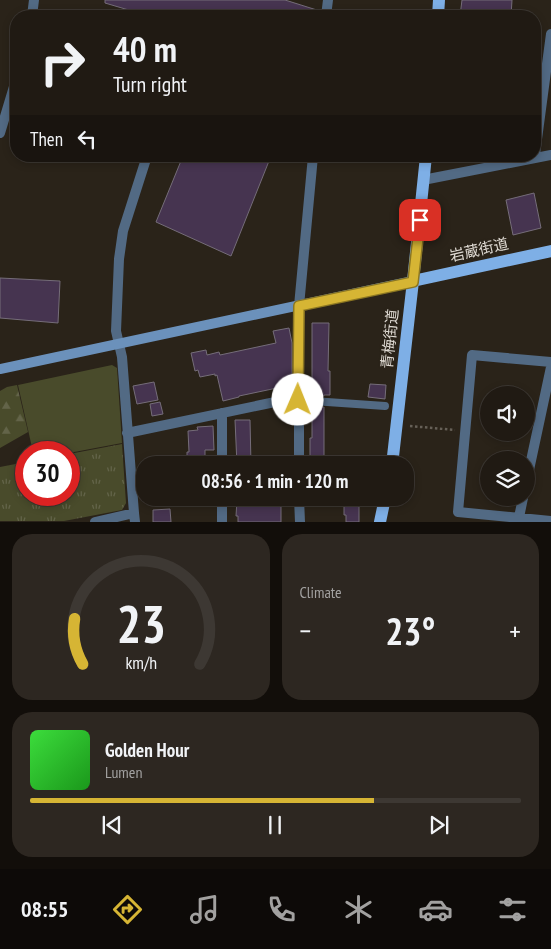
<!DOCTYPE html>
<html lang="en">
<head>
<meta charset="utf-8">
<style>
	:root { --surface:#201a13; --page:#2d2721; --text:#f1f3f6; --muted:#a2a1a0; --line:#3d3833; --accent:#d6b534 }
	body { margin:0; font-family:"PT Sans Narrow","Noto Sans JP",sans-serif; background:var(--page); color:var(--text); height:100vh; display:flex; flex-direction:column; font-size:19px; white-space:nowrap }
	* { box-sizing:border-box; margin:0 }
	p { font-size:16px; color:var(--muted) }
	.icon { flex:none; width:28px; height:28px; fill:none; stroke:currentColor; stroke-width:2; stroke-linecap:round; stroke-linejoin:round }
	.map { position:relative; height:522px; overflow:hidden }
	.sheet { display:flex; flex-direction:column; gap:12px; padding:12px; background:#120e0a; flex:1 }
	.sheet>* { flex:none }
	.guide { position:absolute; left:10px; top:10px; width:531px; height:152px; border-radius:20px; box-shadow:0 2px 8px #0003,0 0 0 1px var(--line); background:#201a13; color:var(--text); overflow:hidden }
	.fabs { position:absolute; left:480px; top:386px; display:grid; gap:10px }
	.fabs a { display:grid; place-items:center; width:55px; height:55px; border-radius:50%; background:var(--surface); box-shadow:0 2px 8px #0003,0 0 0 1px var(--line); font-size:25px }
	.speed { position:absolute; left:15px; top:441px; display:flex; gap:10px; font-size:25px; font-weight:700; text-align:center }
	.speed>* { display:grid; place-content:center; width:65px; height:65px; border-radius:50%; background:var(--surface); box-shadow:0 2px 8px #0003,0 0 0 1px var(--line); line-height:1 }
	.speed .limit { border:8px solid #d22; background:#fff; color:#111 }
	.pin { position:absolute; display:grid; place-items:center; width:42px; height:42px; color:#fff; margin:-21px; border-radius:10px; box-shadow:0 2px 8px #0006 }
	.me { position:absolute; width:55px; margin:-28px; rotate:1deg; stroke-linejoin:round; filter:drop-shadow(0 0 4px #0008) }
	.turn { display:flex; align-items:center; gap:18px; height:105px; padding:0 20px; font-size:22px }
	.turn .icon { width:65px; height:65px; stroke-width:2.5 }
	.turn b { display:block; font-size:35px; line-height:42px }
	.then { display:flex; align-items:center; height:48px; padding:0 20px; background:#0003; gap:10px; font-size:19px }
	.big { font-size:38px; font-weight:800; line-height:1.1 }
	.sheet .tile { flex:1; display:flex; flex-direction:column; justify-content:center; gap:8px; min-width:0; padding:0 18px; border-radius:20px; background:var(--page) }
	.sheet .dial { align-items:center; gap:0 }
	.dial svg { height:130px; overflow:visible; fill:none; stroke:var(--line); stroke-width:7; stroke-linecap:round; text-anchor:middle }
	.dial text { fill:var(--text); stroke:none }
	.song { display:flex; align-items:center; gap:15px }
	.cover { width:60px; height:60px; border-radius:8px; background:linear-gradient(135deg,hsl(120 70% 55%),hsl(120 70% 35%)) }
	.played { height:5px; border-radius:2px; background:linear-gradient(90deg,var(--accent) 70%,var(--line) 70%) }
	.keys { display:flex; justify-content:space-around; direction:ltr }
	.heat { display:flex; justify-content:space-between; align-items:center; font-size:28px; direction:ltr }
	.sheet .tiles { flex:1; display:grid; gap:12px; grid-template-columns:1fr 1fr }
	.tile:last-child { grid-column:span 2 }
	.trip { position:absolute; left:136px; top:456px; width:278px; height:50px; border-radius:20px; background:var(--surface); box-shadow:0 2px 8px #0003,0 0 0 1px var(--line); font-weight:800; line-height:50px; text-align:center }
	.tab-bar { display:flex; height:80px; justify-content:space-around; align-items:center; background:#0d0a08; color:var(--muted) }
	.tab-bar .icon { width:35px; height:35px }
	.tab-bar .on { color:var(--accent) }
	.tab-bar b { font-size:22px; color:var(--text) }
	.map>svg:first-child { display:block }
	.green { fill:#494b2b }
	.forest { fill:url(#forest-firs) }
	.park { fill:url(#park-tufts) }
	.building { fill:#463450; stroke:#756d79 }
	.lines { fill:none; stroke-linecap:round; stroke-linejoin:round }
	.path { stroke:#666057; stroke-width:2.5; stroke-dasharray:2.5 2.5; stroke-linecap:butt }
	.lane { stroke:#526a84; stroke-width:8 }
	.street { stroke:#526a84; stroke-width:10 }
	.secondary { stroke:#6b91bb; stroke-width:10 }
	.primary { stroke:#7eafe6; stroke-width:12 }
	.route-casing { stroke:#8b7622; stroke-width:12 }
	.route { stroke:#d6b534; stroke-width:9 }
	.labels { text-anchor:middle; stroke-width:4; stroke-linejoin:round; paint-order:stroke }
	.street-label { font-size:15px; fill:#dfdad3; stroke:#2a2319 }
</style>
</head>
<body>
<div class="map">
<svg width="551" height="522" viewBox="0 0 551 522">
	<defs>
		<pattern id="forest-firs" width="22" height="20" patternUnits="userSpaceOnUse" patternTransform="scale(1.25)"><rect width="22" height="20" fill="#494b2b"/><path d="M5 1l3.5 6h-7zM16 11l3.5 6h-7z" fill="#636449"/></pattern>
		<pattern id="park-tufts" width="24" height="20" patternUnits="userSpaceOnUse" patternTransform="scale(1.25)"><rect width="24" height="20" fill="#494b2b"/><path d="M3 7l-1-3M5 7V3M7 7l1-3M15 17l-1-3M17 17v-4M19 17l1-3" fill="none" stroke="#636449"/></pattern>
	</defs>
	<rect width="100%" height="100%" fill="#2a2319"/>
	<path class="green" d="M112,365l5,3 5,75 -53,10 -36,-1 -15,-67z"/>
	<path class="forest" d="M17,385l11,47 -28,16v-57l7,-4z"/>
	<path class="park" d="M122,444l4,59 -4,7 -58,11h-64v-54l26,-5v33h43v-41z"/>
	<path class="building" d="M105,0h180l35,11 -1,5h-170l-44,-13z
		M462,0h50l-1,16h-51z
		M183,156h88l-40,100 -75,-34z
		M534,193l7,35 -28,7 -7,-35z
		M0,278l60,3 -2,42 -58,-5z
		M312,323h17l-1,48h2v24h-6v1l-12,-1z
		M289,328l3,15v40l-15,3v2l-38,8v1l-16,4 -6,-26 -2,1v-2l-15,3 -2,-7 -3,1 -4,-18 15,-3 1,5 12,-3 1,3 56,-12 -3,-12z
		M154,382l4,18 -21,4 -4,-18z
		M370,384l16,1 -1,14 -17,-2z
		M160,402l3,12 -11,2 -2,-12z
		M312,407h12v49h-14v-18h2z
		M235,420h15l1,45h-14z
		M213,426l1,24h-9v15h-15v-2h-3v-11h2l-1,-21 10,-1 -1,-3z
		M241,498h40v24h-43v-6h-2l1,-16h4z
		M344,498h12v7h3v17h-13v-7h-2z
		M170,509l1,13h-18v-12z"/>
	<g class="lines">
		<path class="path" d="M410,426l45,4"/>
		<path class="lane" d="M298,400l87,6"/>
		<path class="street" d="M32,16l2,-16
			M326,16l2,-16
			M0,133l16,-53
			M535,154l16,-120
			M423,180l128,-25
			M551,362l-79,-7 -14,157 93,9
			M127,433l172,-36
			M222,465v-52
			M299,465v-159l14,-150
			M526,484l25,-117
			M299,498l1,24
			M134,513l-12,-156 -6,-26 3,-72 4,-28 24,-75
			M95,522l39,-9 1,9
			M222,522v-24
			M518,522l5,-24"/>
		<path class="secondary" d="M0,369l413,-88"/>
		<path class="primary" d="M438,16l1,-16
			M413,281l138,-30
			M392,465l21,-184 13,-125
			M380,522l5,-24"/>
	</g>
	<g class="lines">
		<g class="route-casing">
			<path id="route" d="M298,400l1,-94 114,-24 7,-62"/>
		</g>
		<use href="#route" class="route"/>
	</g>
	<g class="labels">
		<g class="street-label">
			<text transform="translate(479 250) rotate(-13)" y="5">岩蔵街道</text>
			<text transform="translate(390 339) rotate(-84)" y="5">青梅街道</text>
		</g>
	</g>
</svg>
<div class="fabs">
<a><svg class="icon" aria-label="sound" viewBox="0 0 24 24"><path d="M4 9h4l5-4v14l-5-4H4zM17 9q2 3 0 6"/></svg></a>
<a><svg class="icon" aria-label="layers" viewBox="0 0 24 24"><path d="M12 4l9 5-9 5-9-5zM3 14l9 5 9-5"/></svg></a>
</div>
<div class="speed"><div class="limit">30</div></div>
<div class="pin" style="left:420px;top:220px;background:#d93025"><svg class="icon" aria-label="arrive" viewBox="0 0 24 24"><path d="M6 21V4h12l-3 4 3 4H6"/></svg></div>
<svg class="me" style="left:298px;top:400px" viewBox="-20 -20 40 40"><circle r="19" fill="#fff"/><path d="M0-13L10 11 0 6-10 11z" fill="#d6b534"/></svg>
<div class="trip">08:56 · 1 min · 120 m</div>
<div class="guide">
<div class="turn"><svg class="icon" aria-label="right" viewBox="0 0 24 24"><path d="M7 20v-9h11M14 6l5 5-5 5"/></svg><div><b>40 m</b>Turn right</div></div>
<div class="then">Then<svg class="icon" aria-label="left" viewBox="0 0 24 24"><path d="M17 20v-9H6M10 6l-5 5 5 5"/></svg></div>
</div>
</div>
<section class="sheet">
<div class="tiles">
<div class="tile dial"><svg viewBox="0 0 100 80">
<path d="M14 69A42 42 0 1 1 86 69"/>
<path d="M14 69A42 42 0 0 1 9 41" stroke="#d6b534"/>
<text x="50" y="56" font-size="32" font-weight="700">23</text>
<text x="50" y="72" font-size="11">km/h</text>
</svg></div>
<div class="tile"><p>Climate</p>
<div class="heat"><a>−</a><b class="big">23°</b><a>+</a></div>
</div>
<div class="tile">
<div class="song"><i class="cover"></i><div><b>Golden Hour</b><p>Lumen</p></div></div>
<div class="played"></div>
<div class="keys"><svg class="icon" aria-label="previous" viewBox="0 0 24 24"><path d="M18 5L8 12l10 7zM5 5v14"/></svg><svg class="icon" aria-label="pause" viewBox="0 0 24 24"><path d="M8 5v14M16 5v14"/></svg><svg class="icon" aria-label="next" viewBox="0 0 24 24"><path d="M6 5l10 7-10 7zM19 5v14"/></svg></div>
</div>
</div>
</section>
<nav class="tab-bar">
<b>08:55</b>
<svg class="icon on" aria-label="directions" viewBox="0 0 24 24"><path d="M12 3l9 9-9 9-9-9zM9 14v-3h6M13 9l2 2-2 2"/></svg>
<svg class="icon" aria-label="music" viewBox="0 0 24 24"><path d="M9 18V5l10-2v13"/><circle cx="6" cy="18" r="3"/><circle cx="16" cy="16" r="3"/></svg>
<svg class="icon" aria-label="phone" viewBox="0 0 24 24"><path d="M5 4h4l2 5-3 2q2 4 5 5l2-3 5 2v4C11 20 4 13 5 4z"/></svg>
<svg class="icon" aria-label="climate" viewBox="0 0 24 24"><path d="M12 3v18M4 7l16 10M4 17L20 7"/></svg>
<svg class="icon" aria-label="car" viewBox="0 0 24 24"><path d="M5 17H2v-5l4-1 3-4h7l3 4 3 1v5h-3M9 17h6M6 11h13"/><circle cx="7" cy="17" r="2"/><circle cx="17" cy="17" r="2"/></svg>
<svg class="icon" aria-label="filters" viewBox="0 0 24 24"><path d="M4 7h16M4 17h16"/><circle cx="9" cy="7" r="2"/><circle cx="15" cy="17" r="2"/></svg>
</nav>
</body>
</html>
